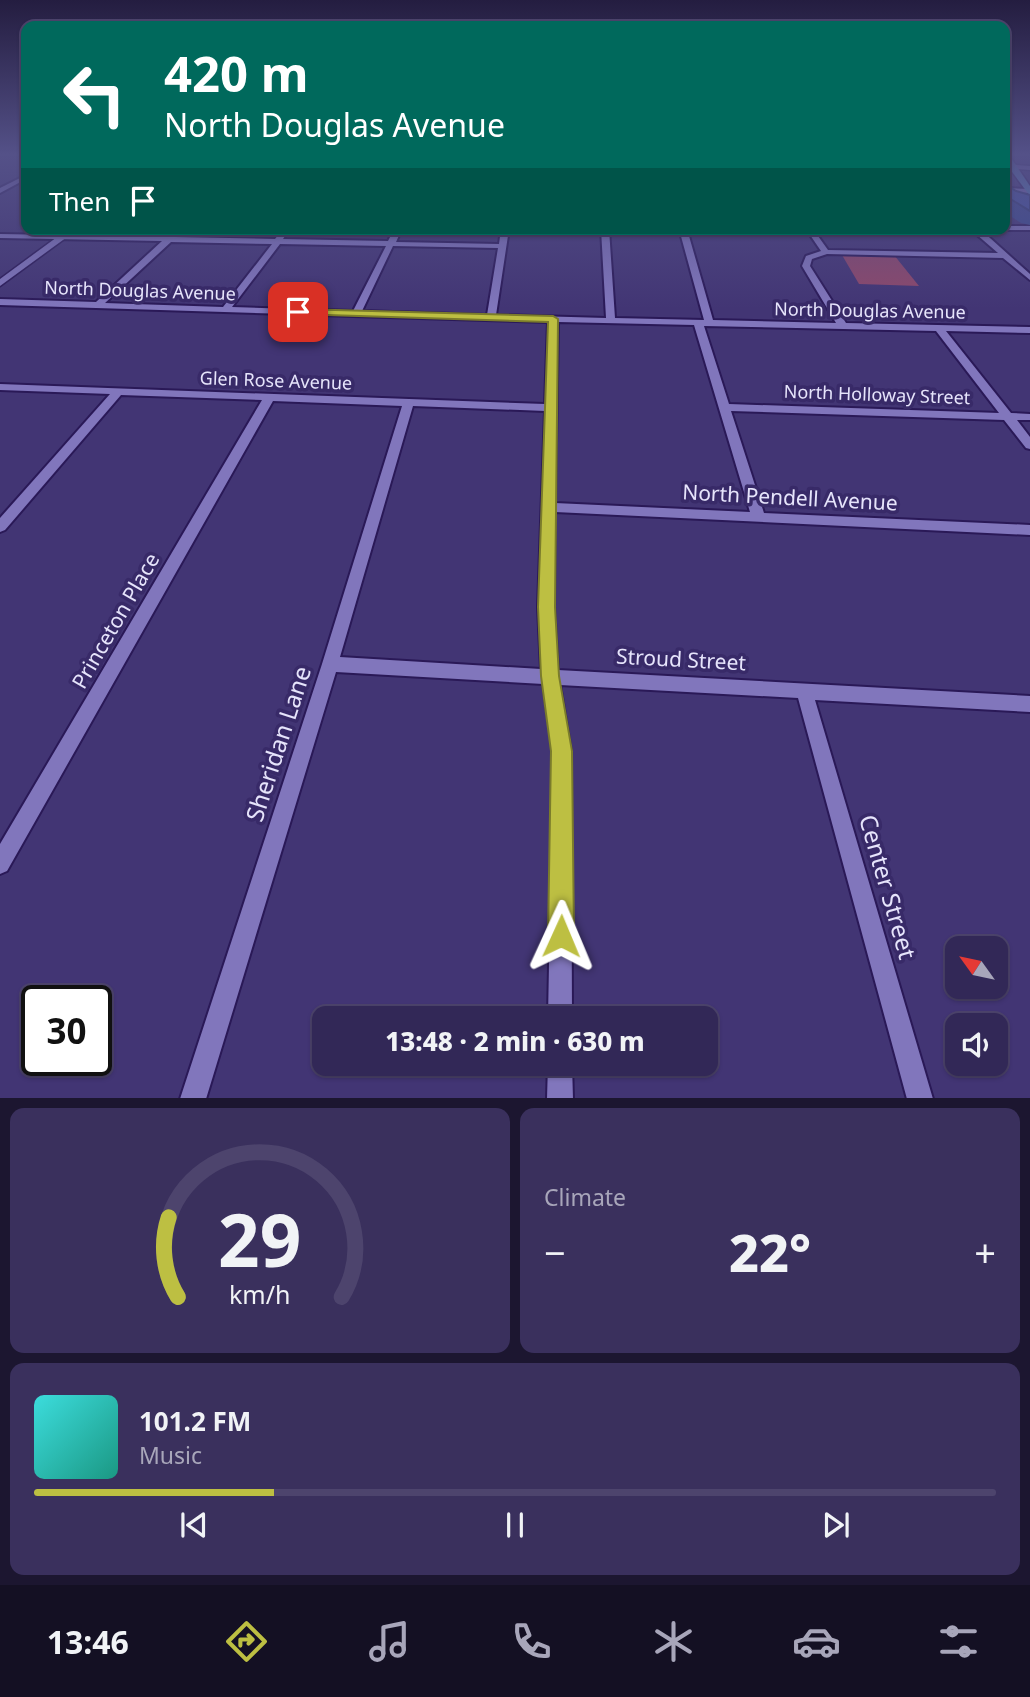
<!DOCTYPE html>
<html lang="en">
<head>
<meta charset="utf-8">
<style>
	:root { --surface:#322857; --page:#3a305d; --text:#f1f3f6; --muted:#a8a6ba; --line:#4d446d; --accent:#bdbf42 }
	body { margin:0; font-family:"Noto Sans",sans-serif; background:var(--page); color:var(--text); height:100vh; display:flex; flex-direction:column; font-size:26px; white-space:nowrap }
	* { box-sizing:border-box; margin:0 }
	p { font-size:23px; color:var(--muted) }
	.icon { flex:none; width:38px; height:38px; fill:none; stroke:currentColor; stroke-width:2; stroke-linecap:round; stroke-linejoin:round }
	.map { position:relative; height:1098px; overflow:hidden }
	.side { display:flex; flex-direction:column; gap:10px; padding:10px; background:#1c1630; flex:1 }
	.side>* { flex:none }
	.hud { position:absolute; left:21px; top:21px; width:989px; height:214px; border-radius:14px; box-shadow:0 2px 5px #0004,0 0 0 2px var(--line); background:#00695c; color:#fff; overflow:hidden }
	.needle { width:46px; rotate:303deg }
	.fabs { position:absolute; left:945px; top:936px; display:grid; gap:14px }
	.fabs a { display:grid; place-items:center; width:63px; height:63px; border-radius:14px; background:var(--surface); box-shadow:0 2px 5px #0004,0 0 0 2px var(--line); font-size:35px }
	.speed { position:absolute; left:21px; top:985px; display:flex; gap:14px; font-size:35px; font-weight:700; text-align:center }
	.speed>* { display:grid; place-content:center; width:91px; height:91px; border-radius:50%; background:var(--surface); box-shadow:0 2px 5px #0004,0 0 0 2px var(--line); line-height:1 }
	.speed .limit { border:4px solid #111; border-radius:10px; background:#fff; color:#111 }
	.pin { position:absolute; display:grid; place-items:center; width:60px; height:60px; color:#fff; margin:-30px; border-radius:14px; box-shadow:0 4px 10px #0006 }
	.me { position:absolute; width:77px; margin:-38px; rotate:1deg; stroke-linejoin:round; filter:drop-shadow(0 0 5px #0008) }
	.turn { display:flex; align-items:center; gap:24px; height:147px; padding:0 28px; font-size:32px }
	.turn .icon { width:91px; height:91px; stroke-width:2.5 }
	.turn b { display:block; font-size:49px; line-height:60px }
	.then { display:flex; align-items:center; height:66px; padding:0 28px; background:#0003; gap:14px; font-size:26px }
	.big { font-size:52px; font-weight:800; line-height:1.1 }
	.side .tile { flex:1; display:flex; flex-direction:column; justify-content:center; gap:10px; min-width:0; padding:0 24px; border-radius:14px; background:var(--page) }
	.side .dial { align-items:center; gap:0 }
	.dial svg { height:182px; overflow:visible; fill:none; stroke:var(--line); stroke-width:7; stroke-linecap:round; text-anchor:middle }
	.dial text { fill:var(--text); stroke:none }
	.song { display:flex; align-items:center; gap:21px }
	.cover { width:84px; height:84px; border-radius:10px; background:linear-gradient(135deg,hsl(180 70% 55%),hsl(170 70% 35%)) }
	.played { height:7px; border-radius:4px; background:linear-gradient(90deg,var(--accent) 25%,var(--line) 25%) }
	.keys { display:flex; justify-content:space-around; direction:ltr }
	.heat { display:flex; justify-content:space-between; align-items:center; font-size:38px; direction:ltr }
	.side .tiles { flex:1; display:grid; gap:10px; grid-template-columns:1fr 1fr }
	.tile:last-child { grid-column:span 2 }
	.trip { position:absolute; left:312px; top:1006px; width:406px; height:70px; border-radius:14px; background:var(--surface); box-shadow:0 2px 5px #0004,0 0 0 2px var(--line); font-weight:800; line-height:70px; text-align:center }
	.dock { display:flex; height:112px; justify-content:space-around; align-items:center; background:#141023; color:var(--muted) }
	.dock .icon { width:49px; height:49px }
	.dock .selected { color:var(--accent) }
	.dock b { font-size:32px; color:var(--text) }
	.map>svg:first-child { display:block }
	.green { fill:#8d486b }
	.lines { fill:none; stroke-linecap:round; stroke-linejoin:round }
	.minor-casing { stroke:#2a1957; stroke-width:4 }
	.tertiary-casing { stroke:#2a1957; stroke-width:3 }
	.primary-casing { stroke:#2a1957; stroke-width:3 }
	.minor { fill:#8176bc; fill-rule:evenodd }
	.tertiary { fill:#8176bc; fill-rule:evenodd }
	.primary { fill:#598fc3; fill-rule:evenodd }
	.wall { fill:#384a8f }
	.building { fill:#4156a6; stroke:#2e3c74; stroke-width:2 }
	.route { fill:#bdbf42; stroke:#7b7c2b; stroke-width:2 }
	.labels { text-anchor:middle; stroke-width:7; stroke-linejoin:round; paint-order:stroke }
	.far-street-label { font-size:18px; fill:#e6e4fb; stroke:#382a68 }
	.street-label { font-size:21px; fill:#e6e4fb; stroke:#382a68 }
	.near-street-label { font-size:24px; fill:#e6e4fb; stroke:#382a68 }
</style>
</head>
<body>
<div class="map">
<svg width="1030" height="1099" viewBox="0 0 1030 1099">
	<rect width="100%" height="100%" fill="#423574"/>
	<path class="green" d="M842,255h52l25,31 -60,-2z"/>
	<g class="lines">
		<g class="minor-casing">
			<path id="minor" d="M26,175v4l-26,14v-5z
				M1004,188l25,1 1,4 -26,-1z
				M1004,226h26v4h-29l3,-1z
				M175,229h8l-8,8 100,2 8,-10h7l-7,10 105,2 6,-12h8l-6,13 103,2 2,-15h8l-13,86 110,3 -5,-89h8l6,89 89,2 -25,-91h8l26,91 123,3 -34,-57 4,-10 15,-5 -15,-22h7l15,21 170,3 -22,-19 -146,-3 -3,-2h153l50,45v6l-27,-22 -176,-4 -15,5 -2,7 36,57 184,4v6l-84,-2 65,82 19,1v6h-13l13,17v12l-4,-1 -22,-28 -273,-9 33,102 266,12v10l-475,-23 -1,95 4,63 472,26v16l-215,-12 118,399h-26l-109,-401 -238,-13 11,66 1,267h-24l5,-267 -10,-67 -207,-12 -130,427h-26l142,-435 80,-258 -129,-5 -266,470 -7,3v-30l262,-444 -141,-5 -116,135 -5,2v-14l110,-124 -110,-4v-6l545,20 3,-82 -548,-17v-6l96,3 66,-61 -162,-3v-4l167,3zM171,242l101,2 -49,63 -118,-4zM280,244l106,2 -33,65 -121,-4zM393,246l105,2 -11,67 -125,-4zM558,322l136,3 56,187 -195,-9zM704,326l232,5 63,82 -270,-9zM413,406l132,5 -7,196 3,62 -201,-12z
				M548,1064h24l1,35h-26z"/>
		</g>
		<g class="tertiary-casing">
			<path id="tertiary" d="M1004,164l26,2v4l-26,-2z
				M68,229h10l-78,57v-7z"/>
		</g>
		<g class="primary-casing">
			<path id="primary" d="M1004,155h5l21,31v10l-26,-35z"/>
		</g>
		<use href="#minor" class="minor"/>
		<use href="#tertiary" class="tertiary"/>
		<use href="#primary" class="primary"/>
	</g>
	<path class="wall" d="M1004,183l12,8 14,4v30l-9,-2 -17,-11z"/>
	<path class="building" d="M1004,183l12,8 14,4v16l-18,-11h-8z"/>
	<linearGradient id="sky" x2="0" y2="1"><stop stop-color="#241d40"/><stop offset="0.5" stop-color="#545188"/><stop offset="1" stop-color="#545188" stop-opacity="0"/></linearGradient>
	<rect width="1030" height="309" fill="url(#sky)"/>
	<path class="route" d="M298,309l255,7 5,3 -3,288 4,69 13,75 2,185 -4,9 -9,4 -9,-4 -4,-9 3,-185 -10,-75 -3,-69 10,-285 -253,-8 -2,-2z"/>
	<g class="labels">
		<g class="far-street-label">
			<text transform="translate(140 291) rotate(2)" y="6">North Douglas Avenue</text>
			<text transform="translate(870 311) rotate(1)" y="6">North Douglas Avenue</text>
			<text transform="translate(276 381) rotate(2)" y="6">Glen Rose Avenue</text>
			<text transform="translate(877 395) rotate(2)" y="6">North Holloway Street</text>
		</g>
		<g class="street-label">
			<text transform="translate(790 498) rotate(3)" y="7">North Pendell Avenue</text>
			<text transform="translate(116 621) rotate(-60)" y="7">Princeton Place</text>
			<text transform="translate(681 660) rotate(3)" y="7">Stroud Street</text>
		</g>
		<g class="near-street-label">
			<text transform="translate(279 744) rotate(-72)" y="8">Sheridan Lane</text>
			<text transform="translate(887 887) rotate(74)" y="8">Center Street</text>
		</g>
	</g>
</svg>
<div class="fabs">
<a><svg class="needle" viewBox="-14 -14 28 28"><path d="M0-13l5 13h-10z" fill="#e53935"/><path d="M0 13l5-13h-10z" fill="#a8a6ba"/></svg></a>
<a><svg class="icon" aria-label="sound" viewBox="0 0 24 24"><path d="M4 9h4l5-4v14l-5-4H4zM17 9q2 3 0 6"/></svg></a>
</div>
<div class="speed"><div class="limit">30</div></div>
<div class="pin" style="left:298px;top:312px;background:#d93025"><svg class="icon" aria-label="arrive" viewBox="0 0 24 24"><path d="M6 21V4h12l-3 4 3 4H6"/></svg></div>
<svg class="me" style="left:561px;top:936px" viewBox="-20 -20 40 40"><path d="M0-17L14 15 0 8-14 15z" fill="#bdbf42" stroke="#fff" stroke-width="4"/></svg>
<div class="trip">13:48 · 2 min · 630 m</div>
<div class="hud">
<div class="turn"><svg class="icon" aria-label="left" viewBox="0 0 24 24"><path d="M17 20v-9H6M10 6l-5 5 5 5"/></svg><div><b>420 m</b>North Douglas Avenue</div></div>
<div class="then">Then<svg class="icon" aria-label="arrive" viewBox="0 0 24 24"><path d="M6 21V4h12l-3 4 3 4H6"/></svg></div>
</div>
</div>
<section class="side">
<div class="tiles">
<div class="tile dial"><svg viewBox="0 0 100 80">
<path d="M14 69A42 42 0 1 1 86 69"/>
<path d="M14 69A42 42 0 0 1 10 34" stroke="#bdbf42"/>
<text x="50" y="56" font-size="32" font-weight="700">29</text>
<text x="50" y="72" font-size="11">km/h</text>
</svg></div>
<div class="tile"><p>Climate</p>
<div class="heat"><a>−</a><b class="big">22°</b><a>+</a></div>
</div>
<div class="tile">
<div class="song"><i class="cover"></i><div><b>101.2 FM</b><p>Music</p></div></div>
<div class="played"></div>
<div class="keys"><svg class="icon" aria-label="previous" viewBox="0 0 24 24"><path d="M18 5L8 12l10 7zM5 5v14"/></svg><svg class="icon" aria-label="pause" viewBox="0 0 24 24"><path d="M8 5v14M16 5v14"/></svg><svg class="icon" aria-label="next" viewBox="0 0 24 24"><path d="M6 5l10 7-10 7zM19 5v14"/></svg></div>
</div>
</div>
</section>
<nav class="dock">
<b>13:46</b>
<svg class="icon selected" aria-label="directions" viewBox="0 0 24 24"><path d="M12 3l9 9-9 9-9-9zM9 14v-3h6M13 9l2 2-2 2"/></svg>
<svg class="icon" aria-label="music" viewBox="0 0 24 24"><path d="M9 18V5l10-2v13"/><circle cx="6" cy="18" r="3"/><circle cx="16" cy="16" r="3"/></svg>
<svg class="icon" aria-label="phone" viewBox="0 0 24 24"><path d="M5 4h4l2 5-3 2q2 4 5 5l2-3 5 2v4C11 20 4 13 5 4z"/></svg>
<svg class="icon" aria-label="climate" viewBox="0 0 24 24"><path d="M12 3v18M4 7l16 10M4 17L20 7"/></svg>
<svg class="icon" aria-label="car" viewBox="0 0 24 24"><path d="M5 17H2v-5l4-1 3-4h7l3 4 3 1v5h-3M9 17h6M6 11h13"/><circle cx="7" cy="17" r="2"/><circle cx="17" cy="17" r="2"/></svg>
<svg class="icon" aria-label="filters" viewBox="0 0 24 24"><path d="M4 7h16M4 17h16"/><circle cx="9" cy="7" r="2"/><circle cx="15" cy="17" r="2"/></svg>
</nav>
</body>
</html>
